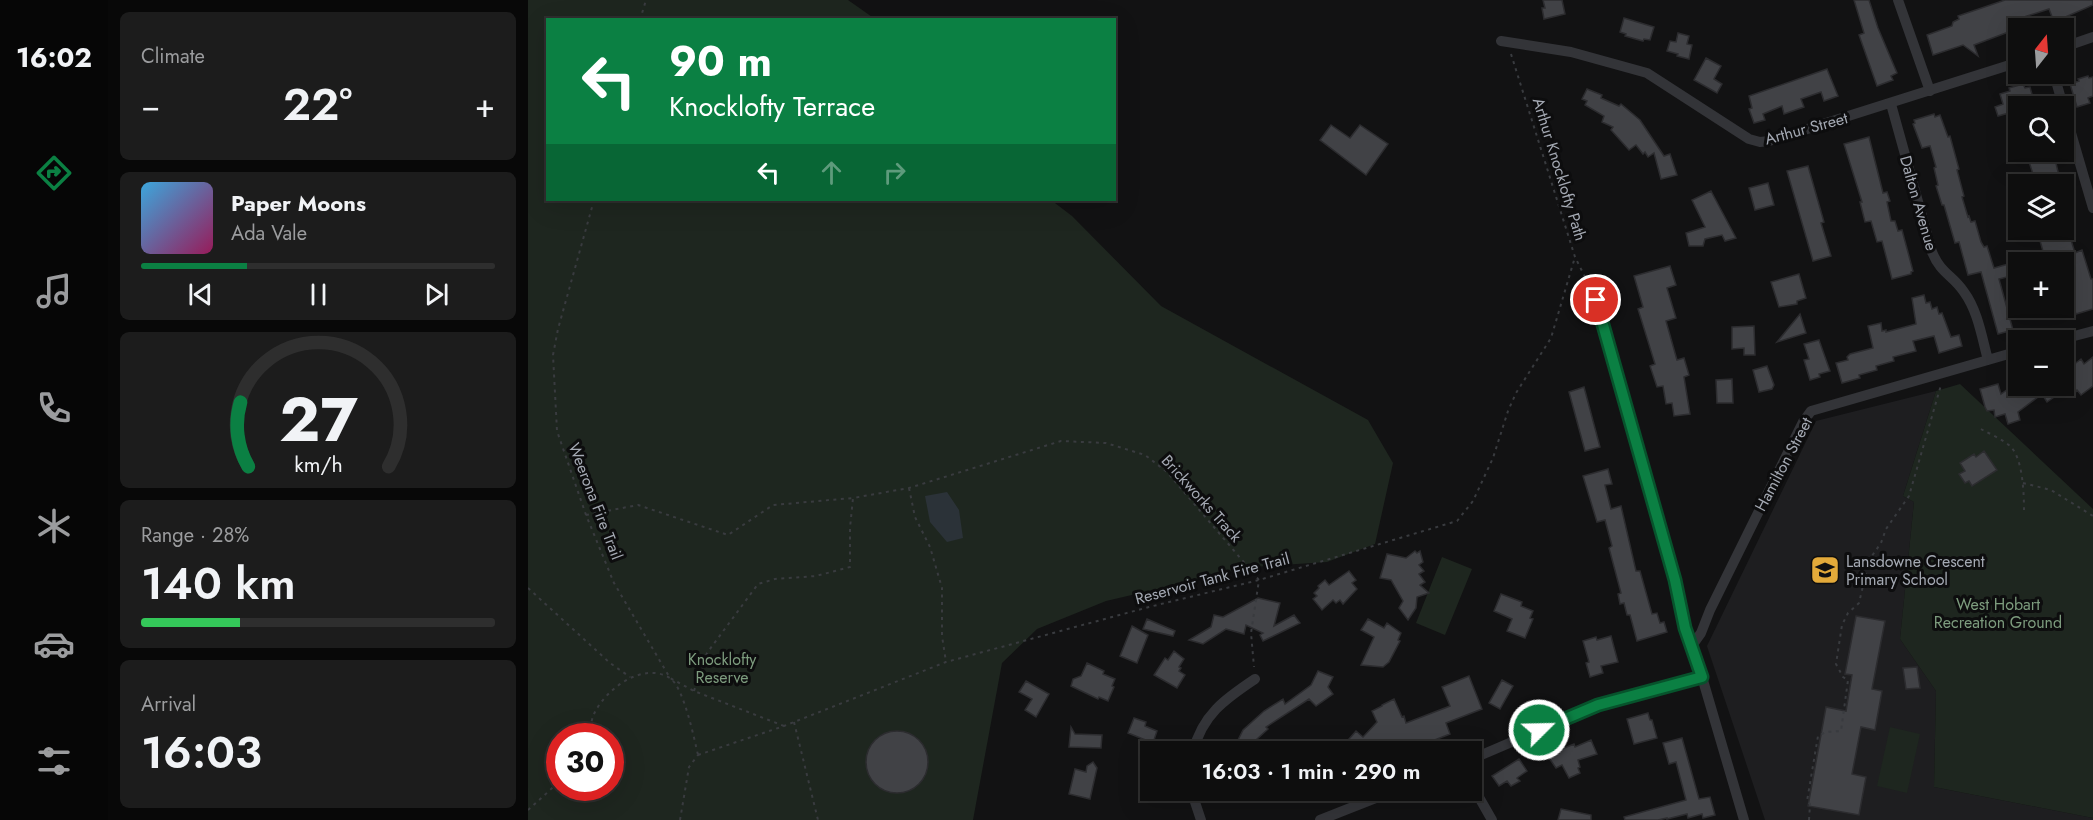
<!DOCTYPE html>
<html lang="en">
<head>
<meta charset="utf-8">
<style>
	:root { --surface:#0e0e0e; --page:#1c1c1c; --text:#f1f3f6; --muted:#9b9c9e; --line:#2e2e2e; --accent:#0b8043 }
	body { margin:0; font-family:Jost,sans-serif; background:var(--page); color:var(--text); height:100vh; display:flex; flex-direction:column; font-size:22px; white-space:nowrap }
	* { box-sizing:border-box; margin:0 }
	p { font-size:20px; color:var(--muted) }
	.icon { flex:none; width:33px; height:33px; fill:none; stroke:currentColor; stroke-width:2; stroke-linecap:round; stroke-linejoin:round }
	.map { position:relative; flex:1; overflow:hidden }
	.panel { display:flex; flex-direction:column; gap:12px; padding:12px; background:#080808; width:420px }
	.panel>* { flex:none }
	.guide { position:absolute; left:18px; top:18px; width:570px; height:183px; border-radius:0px; box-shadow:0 6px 24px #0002,0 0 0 2px var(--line); background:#0b8043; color:#fff; overflow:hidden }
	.needle { width:39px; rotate:17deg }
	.buttons { position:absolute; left:1480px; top:18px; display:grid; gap:12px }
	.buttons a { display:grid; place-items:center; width:66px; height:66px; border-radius:0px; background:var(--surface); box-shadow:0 6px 24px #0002,0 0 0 2px var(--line); font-size:30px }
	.speed { position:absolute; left:18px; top:723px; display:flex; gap:12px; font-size:30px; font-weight:700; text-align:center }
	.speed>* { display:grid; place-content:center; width:78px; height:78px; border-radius:50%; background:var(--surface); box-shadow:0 6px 24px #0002,0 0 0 2px var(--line); line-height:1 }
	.speed .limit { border:9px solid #d22; background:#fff; color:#111 }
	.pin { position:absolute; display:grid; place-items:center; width:51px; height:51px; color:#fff; margin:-26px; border:3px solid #fff; border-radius:50%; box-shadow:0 2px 6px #0007 }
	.me { position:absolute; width:66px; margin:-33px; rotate:67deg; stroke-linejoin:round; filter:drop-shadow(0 0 4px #0008) }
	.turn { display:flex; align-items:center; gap:21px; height:126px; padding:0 24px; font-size:27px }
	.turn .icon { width:78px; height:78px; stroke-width:2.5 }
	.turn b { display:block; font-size:42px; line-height:51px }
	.lanes { display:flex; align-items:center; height:57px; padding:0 24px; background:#0003; justify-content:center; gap:30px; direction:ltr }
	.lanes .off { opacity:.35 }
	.big { font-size:45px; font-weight:600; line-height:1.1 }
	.panel .card { flex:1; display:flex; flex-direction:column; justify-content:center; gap:9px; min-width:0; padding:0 21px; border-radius:9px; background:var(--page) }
	.panel .dial { align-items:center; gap:0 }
	.dial svg { height:156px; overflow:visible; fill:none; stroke:var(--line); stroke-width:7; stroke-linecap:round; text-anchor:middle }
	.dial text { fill:var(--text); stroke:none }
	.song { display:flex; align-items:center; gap:18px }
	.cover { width:72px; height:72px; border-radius:9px; background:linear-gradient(135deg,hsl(200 70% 55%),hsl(330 70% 35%)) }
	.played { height:6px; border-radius:3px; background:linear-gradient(90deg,var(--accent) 30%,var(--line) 30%) }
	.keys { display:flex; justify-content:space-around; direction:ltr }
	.heat { display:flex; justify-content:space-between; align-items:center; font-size:33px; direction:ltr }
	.charge { height:9px; border-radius:4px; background:linear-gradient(90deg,#34c759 28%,var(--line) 0) }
	.trip { position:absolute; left:612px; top:741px; width:342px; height:60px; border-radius:0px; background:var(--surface); box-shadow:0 6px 24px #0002,0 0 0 2px var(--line); font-weight:600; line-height:60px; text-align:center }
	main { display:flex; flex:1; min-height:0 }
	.tab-bar { display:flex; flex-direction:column; width:108px; justify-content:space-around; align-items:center; background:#060606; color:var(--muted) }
	.tab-bar .icon { width:42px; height:42px }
	.tab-bar .on { color:var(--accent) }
	.tab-bar b { font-size:27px; color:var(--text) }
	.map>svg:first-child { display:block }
	.built { fill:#1e1e20 }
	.green { fill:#1e261f; fill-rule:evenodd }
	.water { fill:#2b3238 }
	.building { fill:#414246; stroke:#2c2c2f; stroke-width:1.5 }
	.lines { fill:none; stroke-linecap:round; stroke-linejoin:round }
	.path { stroke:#393b3f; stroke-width:2; stroke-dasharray:3 4.5; stroke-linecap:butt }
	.street { stroke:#333438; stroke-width:10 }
	.route-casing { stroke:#07532c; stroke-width:15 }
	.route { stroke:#0b8043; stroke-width:10 }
	.labels { text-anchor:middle; stroke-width:6; stroke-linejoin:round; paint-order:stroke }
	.street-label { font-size:16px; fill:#a4a9b3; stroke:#0d0d0e }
	.poi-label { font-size:16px; fill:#a4a9b3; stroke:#0d0d0e; text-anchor:start }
	.park-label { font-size:16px; fill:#7d9c7e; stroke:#0d0d0e }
</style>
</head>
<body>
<main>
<nav class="tab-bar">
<b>16:02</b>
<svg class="icon on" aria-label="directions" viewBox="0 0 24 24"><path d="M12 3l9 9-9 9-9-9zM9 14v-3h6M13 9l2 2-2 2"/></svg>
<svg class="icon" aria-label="music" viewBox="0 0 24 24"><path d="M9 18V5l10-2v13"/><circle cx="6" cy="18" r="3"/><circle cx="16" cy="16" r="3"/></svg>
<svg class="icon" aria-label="phone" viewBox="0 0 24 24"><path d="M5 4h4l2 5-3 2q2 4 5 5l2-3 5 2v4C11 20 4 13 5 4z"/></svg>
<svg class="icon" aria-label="climate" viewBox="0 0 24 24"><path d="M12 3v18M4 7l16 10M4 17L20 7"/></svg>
<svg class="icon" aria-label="car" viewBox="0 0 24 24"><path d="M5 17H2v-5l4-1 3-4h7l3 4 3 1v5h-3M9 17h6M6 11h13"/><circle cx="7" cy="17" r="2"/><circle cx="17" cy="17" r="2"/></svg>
<svg class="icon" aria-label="filters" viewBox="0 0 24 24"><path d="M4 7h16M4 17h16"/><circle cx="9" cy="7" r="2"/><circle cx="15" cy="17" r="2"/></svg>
</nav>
<section class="panel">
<div class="card"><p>Climate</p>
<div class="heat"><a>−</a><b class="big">22°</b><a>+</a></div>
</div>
<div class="card">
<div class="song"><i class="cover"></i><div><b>Paper Moons</b><p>Ada Vale</p></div></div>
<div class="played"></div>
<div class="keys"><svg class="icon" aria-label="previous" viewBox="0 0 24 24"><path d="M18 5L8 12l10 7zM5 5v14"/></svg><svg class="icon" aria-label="pause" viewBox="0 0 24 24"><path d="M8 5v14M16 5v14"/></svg><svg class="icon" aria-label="next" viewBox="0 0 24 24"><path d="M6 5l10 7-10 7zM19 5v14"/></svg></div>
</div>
<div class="card dial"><svg viewBox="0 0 100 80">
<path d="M14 69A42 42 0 1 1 86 69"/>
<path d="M14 69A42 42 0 0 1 10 36" stroke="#0b8043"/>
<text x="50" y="56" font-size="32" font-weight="700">27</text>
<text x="50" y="72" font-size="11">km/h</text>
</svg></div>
<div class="card"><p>Range · 28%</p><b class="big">140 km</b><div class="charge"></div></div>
<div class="card"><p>Arrival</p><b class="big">16:03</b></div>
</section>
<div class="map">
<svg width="1565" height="820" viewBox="0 0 1565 820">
	<rect width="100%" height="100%" fill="#121213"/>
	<path class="built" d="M1408,391l-33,105 11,6 -14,137 36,52 -2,96 159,31v2h-328l-58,-174 109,-225z"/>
	<path class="green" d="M0,0h320l27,19 -327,1v180h503l21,16 89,90 207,114 25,43 -18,81 -48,18 -75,5 -146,34 -69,28 -35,34 -29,157h-445zM32,736h50v52h-50z
		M1432,384l133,125v309l-159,-31 2,-96 -36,-52 14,-137 -11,-6 33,-105z
		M914,557l30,12 -27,66 -29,-12z
		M1362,727l30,7 -13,59 -30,-7z"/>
	<path class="water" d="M419,492l12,18 4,28 -16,4 -17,-20 -5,-26z"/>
	<path class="building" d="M1015,0h19l3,14 -21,5 -2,-11h3z
		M1326,0h15l9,28 19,45 -6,3 2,4 -16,6 -18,-51 5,-2z
		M1477,0h88v5l-39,17 -5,-13 -25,8 4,11h-9l-45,17 4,11 -15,-11 -30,10 -6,-20 25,-9 1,-4 6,-3 -1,-3z
		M1096,18l30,9 -4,13 -6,-1 -1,2 -18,-5 1,-2 -6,-2z
		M1150,33l11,3 -2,8 5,1 -3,14 -12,-3 1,-2 -11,-3 3,-10 6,1z
		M1178,58l15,8 -7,13 8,5 -5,9 -23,-13z
		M1299,69l11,27 -14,5 -3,-9 -20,7 3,8 -20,7 -2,-8 -19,8 2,6 -11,3 -5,-14 3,-1 -3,-12z
		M1560,76l1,2 4,-1v19l-5,2 2,5 -13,4 -7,-23 9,-3 -1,-2z
		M1495,84l2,4 5,-1 5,18 -16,1v30h-3l-7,-23 -11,3 -3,-9 8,-3 -3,-10 10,-3 -1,-3z
		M1059,89l15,6 -1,3 18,8 2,-2 19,16 24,36 6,-2 7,21 -16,4 -7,-26 -6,4 -3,-5 -2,2 -7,-9 -7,5 -18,-20 2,-3 -11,-5 2,-6 -19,-11 2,-4 -5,-2z
		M1406,114l1,3 5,-2 8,22 2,-1 9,33 -2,1 7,26 -2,1 6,20 1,-1 2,6 4,-1 6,21 3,5 3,-1 7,22 25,-7v13l-20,5 14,51 -15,4 -17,-62 -13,3 -9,-33 -4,1 -11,-38h-2l-6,-19 2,-1 -4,-17 2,-1 -6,-21 -8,2 -9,-24 2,-1 -1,-3z
		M803,125l19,13 10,-13 28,19 -22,31 -46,-35z
		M1341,137l14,56 4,-1 3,9 -3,1 4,19h4l3,10 4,-1 11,41 -2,1v2l-19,5 -10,-38 -5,1 -6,-21 -6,1 -5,-20h2l-18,-58z
		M1498,152h22l1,4 5,-1 7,29h-25z
		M1280,166l16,56 -3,1 10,33 -18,5 -26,-90z
		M1240,183l6,22 -19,5 -6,-22z
		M1183,191l25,47 -11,3 -3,-6 -17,4 -2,7h-14l-3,-13 19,-6 -13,-27z
		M1509,230h31l7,23 7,-3 9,29h2v30l-17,5 -4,-12 -8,2v-42h-18z
		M1142,266l6,19 -9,3 9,30 -10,3 11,39 7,-2 5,17 -5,2 6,37 -16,2 -2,-13 -6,1 -3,-18 -6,1 -7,-21 5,-2 -17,-55 5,-2 -9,-31z
		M1271,274l7,24 -9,3v3l-18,3 -8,-25z
		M1396,295l2,8 4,-1 2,7 5,-2 2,7 3,-1 9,24 8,-2 3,11 -23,7 -5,-17 -21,5 3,10 -23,6 1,4 -18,5 1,4 -18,5 1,3 -18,5 -6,-20 12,-3 -1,-3 3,-3 23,-6 -5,-22 13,-3 1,8 4,-1v2l30,-8 -4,-26z
		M1272,314l6,19 -29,9z
		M1226,326l1,29h-11v-7l-12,1v-22z
		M1291,340l11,31 -11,3 1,3 -10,3 -6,-20 5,-1 -5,-15z
		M1565,357v29l-12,9 -4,-5 -2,3 -5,-7 -23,16 -5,-8 -24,18 2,8 -12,4 -3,-10 -10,3 -1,-7 -7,1 -2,-4 -5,-18 18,-5 3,10 14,-10 49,2v-14l17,-13 3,5z
		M1239,366l7,19 -2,4 -13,3 -6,-22z
		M1204,379l1,24h-16l-1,-23z
		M1056,387l16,60 -15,4 -16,-59z
		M1456,451l13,19 -25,16 -3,-5 -4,2 -6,-9 6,-3 -5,-8 14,-9 2,3z
		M1080,469l4,15 -7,1 6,24 10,-3 15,65h4l12,43 5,-1 3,10 4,-1 3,10 -30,9 -7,-26h-3l-3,-12 -4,1 -2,-10 3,-1 -12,-45 3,-2 -7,-26 -8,2 -14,-46z
		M887,551l2,2 3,-2 3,11 -4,3 5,6 -5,3 6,8 -5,3 9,8 -12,4 -1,11 -8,12 -9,-12 4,-7 -12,-21 -11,-2 7,-24 19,4z
		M821,571l7,9 -4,3 5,6 -14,15 -3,-4 -4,3 -3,-3 -11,10 -9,-11 4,-3 -3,-3 5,-5 -1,-2 7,-6 4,5z
		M973,594l21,8 -1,4 12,5 -3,7 3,1 -8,19 -18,-7 5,-12 -18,-8z
		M730,598l22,5 -6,23 20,-11 6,8 -37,18 -3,-6 3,-2 -17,-8 -2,9 -18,-5 -23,15 -14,-4 22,-13 3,-12 9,2z
		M1328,616l29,5 -13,68 10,2 -7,39 -14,-3 -9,47 14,3 -7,38 -51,-9 18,-99 20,4 6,-36 -7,-1z
		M619,619l28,12 -2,5 -30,-7z
		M840,619l16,9 3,-5 14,10 -3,7 2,1 -11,21 -6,5 -22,-2 13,-28 -13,-7z
		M604,626l16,9 -11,28 -17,-7z
		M1083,636l7,26 -17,4 2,7 -13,4 -4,-14 3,-1 -6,-21 13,-4 1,3z
		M646,651l10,8 -5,8 2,1 -2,3 6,4 -8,13 -23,-13 11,-17 3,2z
		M559,663l17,8 -1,3 12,5 -3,7 2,1 -6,14 -9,-4 -1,2 -27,-13 2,-7 8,-3z
		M1389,667l3,21 -14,1 -3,-21z
		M790,671l15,6 -5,10 5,7 -17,12 -7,-7 -43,28 2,2 -12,11 -6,12 -15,-6 8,-16 21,-19 19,-12 2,5 26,-19z
		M941,676l13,33 -36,14 4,11 -36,14 1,1 -6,3h-66l9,-10 -3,-3 7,-8 7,6 14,-15 -5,-11 10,-5v-1l12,-6 8,18 2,-1 2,7 44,-17 -8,-19z
		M974,680l11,6 -13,23 -11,-6z
		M498,681l23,13 -13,23 -11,-7 7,-11 -13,-7z
		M1120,713l2,7h2l5,18 -23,6 -7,-25z
		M606,718l12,4 -1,4 12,5 -4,12 -25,-10z
		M543,727l4,7 27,1 -1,13 -32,-1z
		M338 762a31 31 0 1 1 62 0a31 31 0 1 1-62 0Z
		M1154,738l17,61 11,-2 5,18 -12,3 -1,-4 -14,4 -1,-4 -20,5v-1l-9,2h-33l-1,-3 62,-17 -10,-38 -7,2 -6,-21z
		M789,740l5,12h-33v-1z
		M1063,740l6,14 -19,6 2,7 -2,1 2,5 -11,5 -7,-13 -6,3 -9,-13 27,-11 1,3z
		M991,759l8,12 -10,7 3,3 -9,5 -4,-5 -8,5 -7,-10z
		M565,762l4,6 -7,31 -21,-5 6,-25 11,3 1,-6z
		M1033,809l30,6v5h-33z"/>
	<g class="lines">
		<path class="path" d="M112,20l6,-20
			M983,54l64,203 16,32
			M66,200l-36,129 -5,26 4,76 29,84 28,68 56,95 24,13 90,35
			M1453,429c9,5 21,10 29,17 13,12 14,48 14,65
			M1495,483l28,7 42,26
			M381,488l6,29 15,30 12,41v48l4,26
			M58,515l52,-10 90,30 45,-30 80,-7
			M0,588l82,75 20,14
			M166,691l13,-38 51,-69 17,-5 41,-3 34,-9v-39l3,-30 56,-10 152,-47 45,2 39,12 22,17 92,108 -8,53 3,34
			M266,722l24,98
			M61,736c1,-7 2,-15 5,-22 11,-24 48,-53 76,-36 14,10 24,60 28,77
			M170,755l86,-29 162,-64 203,-55 110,-27 198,-59 16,-20 20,-43 15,-47 8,-18 35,-55 24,-81
			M0,810l32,-29
			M152,820l9,-53 9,-12
			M1281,820l1,-16 -3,-3 11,-65 8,-4 15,-1 7,-51 -5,-3 -7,-13 6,-39 6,-12 11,-10 10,-43 12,-17 5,-14 23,-33 32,-111"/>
		<path class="street" d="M1370,0l32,91
			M973,41l70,11 76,21 102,66 11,3 9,-1 250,-79
			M1536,47l29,-10
			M1526,74l9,32
			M1363,104l41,148c9,22 21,23 32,40 14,19 18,46 24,68
			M1536,109l29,99
			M1068,300l79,280 10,48 17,49 42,143
			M1531,340l34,-9
			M1163,647l10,-14 9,-23 93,-188 8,-11 208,-60
			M665,752c9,-37 32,-53 62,-73
			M944,759l126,-54 104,-28
			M944,785l20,35
			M663,790l10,30
			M792,820l76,-30"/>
	</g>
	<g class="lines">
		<g class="route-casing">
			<path id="route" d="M1011,730l59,-25 104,-28 -17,-49 -10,-48 -79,-280"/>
		</g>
		<use href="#route" class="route"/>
	</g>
	<defs>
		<g id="school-square" transform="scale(1.5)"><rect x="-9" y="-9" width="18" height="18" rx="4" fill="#e3aa3a" stroke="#0d0d0e"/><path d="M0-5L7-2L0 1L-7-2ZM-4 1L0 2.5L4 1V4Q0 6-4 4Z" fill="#111"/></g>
	</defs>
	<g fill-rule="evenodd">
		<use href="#school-square" x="1297" y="570"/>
	</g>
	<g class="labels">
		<g class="street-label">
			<text transform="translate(1278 128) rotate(-15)" y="6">Arthur Street</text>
			<text transform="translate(1032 169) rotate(73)" y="6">Arthur Knocklofty Path</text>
			<text transform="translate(1391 203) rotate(74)" y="6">Dalton Avenue</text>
			<text transform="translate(1255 464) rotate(-62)" y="6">Hamilton Street</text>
			<text transform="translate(674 498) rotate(48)" y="6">Brickworks Track</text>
			<text transform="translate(68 501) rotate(69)" y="6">Weerona Fire Trail</text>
			<text transform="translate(684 578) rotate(-15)" y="6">Reservoir Tank Fire Trail</text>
		</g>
		<g class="poi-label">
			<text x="1318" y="567">Lansdowne Crescent<tspan x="1318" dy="18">Primary School</tspan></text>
		</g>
		<g class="park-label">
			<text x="1470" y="610">West Hobart<tspan x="1470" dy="18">Recreation Ground</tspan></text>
			<text x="194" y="665">Knocklofty<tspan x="194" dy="18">Reserve</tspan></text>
		</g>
	</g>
</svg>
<div class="buttons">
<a><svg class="needle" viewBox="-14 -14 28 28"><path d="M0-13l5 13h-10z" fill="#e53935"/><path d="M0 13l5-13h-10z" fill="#9b9c9e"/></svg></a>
<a><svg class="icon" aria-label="search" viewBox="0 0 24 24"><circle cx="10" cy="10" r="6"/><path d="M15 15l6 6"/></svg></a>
<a><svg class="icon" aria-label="layers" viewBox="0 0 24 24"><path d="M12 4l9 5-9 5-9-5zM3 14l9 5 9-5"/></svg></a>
<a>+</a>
<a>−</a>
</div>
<div class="speed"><div class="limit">30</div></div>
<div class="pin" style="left:1068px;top:300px;background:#d93025"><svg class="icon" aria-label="arrive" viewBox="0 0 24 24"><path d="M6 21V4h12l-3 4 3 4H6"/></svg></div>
<svg class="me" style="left:1011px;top:730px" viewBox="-20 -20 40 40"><circle r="17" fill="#0b8043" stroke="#fff" stroke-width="3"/><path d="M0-11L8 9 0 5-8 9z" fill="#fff"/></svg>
<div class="trip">16:03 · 1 min · 290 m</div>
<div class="guide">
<div class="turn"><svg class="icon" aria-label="left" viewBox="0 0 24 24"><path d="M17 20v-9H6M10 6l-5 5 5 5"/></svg><div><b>90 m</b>Knocklofty Terrace</div></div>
<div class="lanes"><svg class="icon" aria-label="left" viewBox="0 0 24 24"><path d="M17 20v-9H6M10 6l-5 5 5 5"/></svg><svg class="icon off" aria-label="ahead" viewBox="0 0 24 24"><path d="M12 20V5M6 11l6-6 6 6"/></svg><svg class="icon off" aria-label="right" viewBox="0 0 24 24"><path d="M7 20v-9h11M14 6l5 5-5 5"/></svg></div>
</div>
</div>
</main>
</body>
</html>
